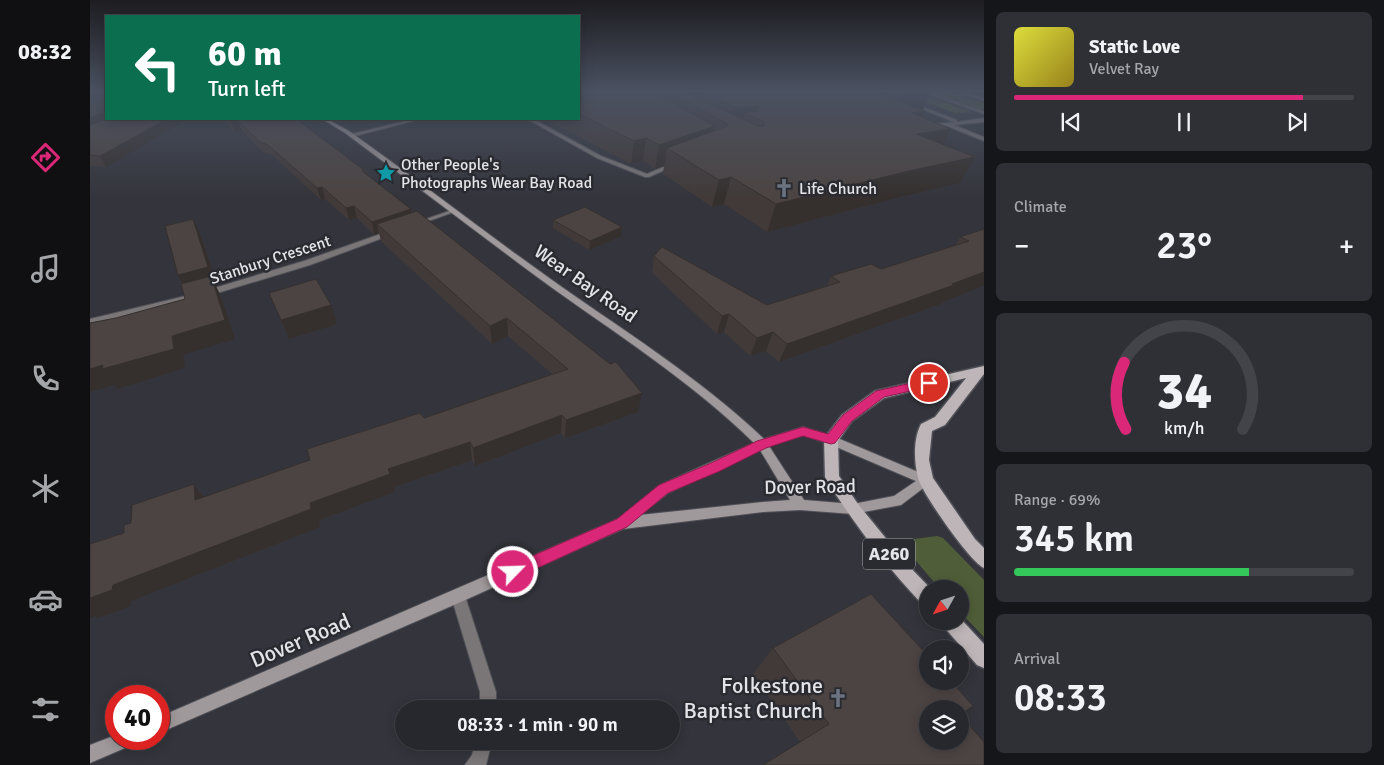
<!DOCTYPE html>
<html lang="en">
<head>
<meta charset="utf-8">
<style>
	:root { --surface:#27282d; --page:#2f3035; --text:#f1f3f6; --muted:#a4a6aa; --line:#434449; --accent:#db2777 }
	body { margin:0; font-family:Signika,sans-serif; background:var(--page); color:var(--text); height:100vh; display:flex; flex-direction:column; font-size:19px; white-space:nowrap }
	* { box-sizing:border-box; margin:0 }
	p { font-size:16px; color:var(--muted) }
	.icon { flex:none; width:28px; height:28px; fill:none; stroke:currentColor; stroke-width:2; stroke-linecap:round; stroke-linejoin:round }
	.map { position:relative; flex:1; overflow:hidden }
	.side { display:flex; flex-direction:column; gap:12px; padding:12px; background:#151619; width:400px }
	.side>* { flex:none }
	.banner { position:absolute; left:15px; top:15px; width:475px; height:105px; border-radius:0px; box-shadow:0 2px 12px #0003,0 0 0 1px var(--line); background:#0b6e4f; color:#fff; overflow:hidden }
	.needle { width:32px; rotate:230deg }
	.fabs { position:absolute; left:829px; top:580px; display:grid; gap:10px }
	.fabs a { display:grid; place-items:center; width:50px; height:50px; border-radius:50%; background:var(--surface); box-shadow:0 2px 12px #0003,0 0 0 1px var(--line); font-size:25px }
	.speed { position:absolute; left:15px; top:685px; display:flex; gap:10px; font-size:25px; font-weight:700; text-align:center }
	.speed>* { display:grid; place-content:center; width:65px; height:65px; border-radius:50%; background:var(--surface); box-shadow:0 2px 12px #0003,0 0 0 1px var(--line); line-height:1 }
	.speed .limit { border:8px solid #d22; background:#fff; color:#111 }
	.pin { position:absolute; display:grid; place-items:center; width:42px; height:42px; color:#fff; margin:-21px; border:2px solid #fff; border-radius:50%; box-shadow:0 1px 5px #0007 }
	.me { position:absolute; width:55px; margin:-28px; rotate:66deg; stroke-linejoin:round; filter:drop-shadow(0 0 4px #0008) }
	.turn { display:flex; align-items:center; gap:18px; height:105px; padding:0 20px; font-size:22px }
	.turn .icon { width:65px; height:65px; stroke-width:2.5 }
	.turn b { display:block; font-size:35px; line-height:42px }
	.big { font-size:38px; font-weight:600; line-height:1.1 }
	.side .card { flex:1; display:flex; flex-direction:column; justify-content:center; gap:8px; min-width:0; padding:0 18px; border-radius:8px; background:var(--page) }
	.side .dial { align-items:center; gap:0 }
	.dial svg { height:130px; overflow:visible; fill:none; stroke:var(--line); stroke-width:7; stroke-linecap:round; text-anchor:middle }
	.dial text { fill:var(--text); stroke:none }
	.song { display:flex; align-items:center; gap:15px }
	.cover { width:60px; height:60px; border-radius:8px; background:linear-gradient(135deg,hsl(60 70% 55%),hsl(50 70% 35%)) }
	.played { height:5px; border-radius:2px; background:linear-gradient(90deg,var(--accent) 85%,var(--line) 85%) }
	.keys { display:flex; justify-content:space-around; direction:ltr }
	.heat { display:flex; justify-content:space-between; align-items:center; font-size:28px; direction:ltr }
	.charge { height:8px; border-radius:4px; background:linear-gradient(90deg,#34c759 69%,var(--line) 0) }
	.trip { position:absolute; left:305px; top:700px; width:285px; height:50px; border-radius:25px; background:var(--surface); box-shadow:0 2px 12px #0003,0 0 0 1px var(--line); font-weight:600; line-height:50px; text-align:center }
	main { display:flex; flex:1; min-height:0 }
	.tab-bar { display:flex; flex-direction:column; width:90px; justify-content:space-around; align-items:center; background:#101012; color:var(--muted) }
	.tab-bar .icon { width:35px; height:35px }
	.tab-bar .selected { color:var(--accent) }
	.tab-bar b { font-size:22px; color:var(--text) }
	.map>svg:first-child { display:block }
	.green { fill:#4f5e38 }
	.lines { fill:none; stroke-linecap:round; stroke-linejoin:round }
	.lane-casing { stroke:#505158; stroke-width:2 }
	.street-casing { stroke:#505158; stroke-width:2 }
	.secondary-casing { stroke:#505158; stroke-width:2 }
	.primary-casing { stroke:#505158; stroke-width:3 }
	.lane { fill:#7a7677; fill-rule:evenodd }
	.street { fill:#7a7677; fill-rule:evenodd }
	.secondary { fill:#a0999b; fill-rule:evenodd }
	.primary { fill:#bdb5b7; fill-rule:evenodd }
	.wall { fill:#413a39 }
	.shaded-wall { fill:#35302e }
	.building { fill:#4c4442; stroke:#35302e }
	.route { fill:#db2777; stroke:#8e194d }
	.labels { text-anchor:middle; stroke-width:5; stroke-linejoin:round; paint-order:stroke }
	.far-poi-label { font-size:16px; fill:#e4e4e8; stroke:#2a2b31; text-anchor:start }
	.far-street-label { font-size:16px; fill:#e4e4e8; stroke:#2a2b31 }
	.shield { fill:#2a2b31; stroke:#acacb1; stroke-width:1 }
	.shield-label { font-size:18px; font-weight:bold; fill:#e4e4e8 }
	.street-label { font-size:19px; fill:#e4e4e8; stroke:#2a2b31 }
	.near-street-label { font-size:22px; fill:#e4e4e8; stroke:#2a2b31 }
	.near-poi-label { font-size:22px; fill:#e4e4e8; stroke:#2a2b31; text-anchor:end }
</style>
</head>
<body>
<main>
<nav class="tab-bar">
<b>08:32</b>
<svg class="icon selected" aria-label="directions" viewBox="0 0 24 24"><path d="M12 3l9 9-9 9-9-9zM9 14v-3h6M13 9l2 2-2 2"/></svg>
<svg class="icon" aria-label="music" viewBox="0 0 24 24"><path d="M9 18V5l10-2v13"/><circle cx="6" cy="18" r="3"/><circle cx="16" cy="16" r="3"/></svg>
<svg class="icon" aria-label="phone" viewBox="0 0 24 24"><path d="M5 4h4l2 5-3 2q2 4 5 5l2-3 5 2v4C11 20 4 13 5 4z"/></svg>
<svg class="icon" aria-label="climate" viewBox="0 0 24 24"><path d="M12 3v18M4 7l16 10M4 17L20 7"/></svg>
<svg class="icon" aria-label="car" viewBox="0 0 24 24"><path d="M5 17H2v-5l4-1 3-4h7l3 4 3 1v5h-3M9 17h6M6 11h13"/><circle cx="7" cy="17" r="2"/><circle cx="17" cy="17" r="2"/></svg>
<svg class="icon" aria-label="filters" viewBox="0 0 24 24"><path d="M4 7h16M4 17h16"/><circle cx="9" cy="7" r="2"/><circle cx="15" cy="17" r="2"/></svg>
</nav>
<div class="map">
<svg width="894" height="765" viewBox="0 0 894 765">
	<rect width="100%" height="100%" fill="#34353c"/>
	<path class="green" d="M822,90l59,22 -16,1 -33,-12z
		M832,90h23l39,13v6l-4,1z
		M847,536l6,2 41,42v57l-24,-25v-23h-20l-41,-48z"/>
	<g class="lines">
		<g class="lane-casing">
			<path id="lane" d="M827,90h5l62,21v3z
				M864,90h5l25,8v3z
				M819,102l48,18v2l27,-4v4l-30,3 30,12v4l-37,-15 -21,2 2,-3 26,-3 -45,-18z
				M437,119h6l68,37 46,18 26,-11 5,1 -29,13h-4l-48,-19z"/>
		</g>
		<g class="street-casing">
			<path id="street" d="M323,119h8l-70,18 -3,-2z
				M362,210l5,1 -40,14 -5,-1z
				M299,231l7,2 -86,32 -106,32 -114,28v-6l108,-26 106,-32z
				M368,589l5,2 2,5 31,96v17h-16v-17l-29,-96 2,-5z
				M386,741h16l-6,24h-21l7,-10z"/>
		</g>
		<g class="secondary-casing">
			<path id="secondary" d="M232,119h5l22,12c66,47 130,97 196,144 74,53 153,101 219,164l39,-12 32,10 95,40 2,3 -2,3 -29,22 -48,9 -53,-4 -37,2 -140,17 -160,72 -304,132v-16l459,-198 42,-34 94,-42c-64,-63 -141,-111 -214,-164 -65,-48 -130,-98 -195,-146zM713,435l24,8 89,38 -22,15 -41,8 -49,-4 -35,-54zM670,450l30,50 -27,2 -123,13 28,-22z
				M26,735v4h18l-2,6 -42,18v-18z"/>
		</g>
		<g class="primary-casing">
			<path id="primary" d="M894,366v8l-39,51 -13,6 -3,29 4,18 42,61 9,9v20c-14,-6 -62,-75 -66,-90 -4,-16 -5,-39 3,-54l14,-7 31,-39 -82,20 -32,23 -14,20 1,35 19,28 48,59 25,26h-3v17l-6,-2c-36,-38 -67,-79 -95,-123l-2,-4 -1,-37 2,-4 16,-21 33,-24z
				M870,618l24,26v24l-7,-3 -33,-38 -3,-6h19z"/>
		</g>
		<use href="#lane" class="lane"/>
		<use href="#street" class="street"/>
		<use href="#secondary" class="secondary"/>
		<use href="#primary" class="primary"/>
	</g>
	<path class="wall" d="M489,90l75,2 1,-2h277l-9,20 2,1 -3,6 21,28 17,38 -60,14 -133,35 -43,-28 -12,3 -49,-33 1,-8 -9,3 -12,-8 -12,3 -86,-45h34z
		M0,92l16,75 -16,-1z
		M132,119h74l68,51 1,3 46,40 227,199 -73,26 -4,-5 -86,33 -3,-6 -78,27 1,5 -76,28 1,7 -189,74v5l-33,12 -3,-2 29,-83 7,-10 63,-39 10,13 106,-37 114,-42 128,-44 -44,-38 -16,8 -111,-103 -2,-8 -5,2 -17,-17 -8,2 -24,-21 -4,1 -49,-45 -8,-2 -22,-22 -7,2z
		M463,220l68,16 -32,14 -36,-22z
		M894,229l-41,74 -164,59 -13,-11 -16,5 -26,-24 -7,2 -65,-61 2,-17 113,49 60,-19 4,-10 50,-7 74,-23 5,-9z
		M179,293l68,31 -48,15z
		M683,648l155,61 -128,33 -47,-68z"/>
	<path class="shaded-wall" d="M842,90l-10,21 -31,5 9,-22z
		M669,106l-3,12 -11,-5 -4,17 -11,1 6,-23z
		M835,111l-11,23 -2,-21z
		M16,112v7l-16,11v-12z
		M77,119h21l-82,48 -6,-11z
		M148,121l4,10 -7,2 -3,-11z
		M625,126l-5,23 -43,-1 -3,18 -9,3 4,-24z
		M861,129l-12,24 -23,-19z
		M556,138l-3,23 -12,3 3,-23z
		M885,157l-15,26 -60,14 -133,35 9,-28 137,-34z
		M641,177l-7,27 -12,3 7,-27z
		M232,187l3,12 -4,1 -4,-12z
		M264,206l3,12 -8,2 -3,-12z
		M321,209l2,13 -36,2 2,9 -5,2 -2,-13z
		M103,219l8,17 16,49 -1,1 4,8 15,45 -52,16 2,13 -68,21 -3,-4 -24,7v-23l82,-33 16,-43 -10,-18z
		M532,227l-1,9 -32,14 1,-9z
		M894,272v14l-40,15 -1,2 -164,59 8,-18z
		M241,305l6,19 -48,15 -8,-19z
		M639,314l-5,18 -7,2 5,-18z
		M417,318l1,18 -16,8 -2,-18z
		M683,332l-7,19 -16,5 7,-18z
		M552,393l-4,19 -73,26 1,-18z
		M472,415l-1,18 -86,33 -2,-18z
		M380,442l2,18 -78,27 1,5 -76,28 1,7 -189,74v5l-33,12 -3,-2 -5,2v-20l23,-13 275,-116z
		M104,484l13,18 -12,-2z"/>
	<path class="building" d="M11,90h5v22l-16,6v-26z
		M489,90h70l66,36 -56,19 -13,-7 -12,3 -55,-27z
		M576,90h15l77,36h6v-4l-19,-9 14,-2v-5l-23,2 -40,-18h175l54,21 -13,2 39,16 -35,5 59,23 -62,13 -137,34 -45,-27 -12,3 -52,-32 60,-22 1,-2z
		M800,90h41l-31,4z
		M16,119h61l-67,37 -10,-1v-30z
		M138,119h68l68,51 -2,1 49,38 -39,13 -18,-16 -8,2 -24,-21 -5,1 -49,-43 -8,-3 -22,-21 -6,1z
		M495,207l37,20 -32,14 -37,-21z
		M327,211l193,153 6,-2 26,31 -76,27 -4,-5 -89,33 -3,-6 -82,27 2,5 -80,29 1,6 -198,76 -1,5 -22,8v-54l34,-11v-8l7,-2 1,-18 62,-21 1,16 115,-40 -3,-11 113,-36 4,5 144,-49 -61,-51 -17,8 -113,-102z
		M103,219l15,48 -30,8 -13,-49z
		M894,229v43l-32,12 2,1 -167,59 -14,-12 -16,6 -28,-24 -7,2 -68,-60 8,-9 105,58 73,-23 -9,-6 40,-12 10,5 88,-28 -9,-4z
		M121,276l14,44 -53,16 2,13 -72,20 1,-4 -13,4v-46l26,-5 69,-19 -4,-15z
		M226,279l15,26 -50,15 -12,-27z
		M781,594l57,62v25h23l22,25 -13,9v-6h-32v32h32v-26l24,27v23h-221l66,-41 -56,-76z"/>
	<linearGradient id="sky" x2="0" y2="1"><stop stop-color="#1d1d21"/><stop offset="0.46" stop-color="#4a5161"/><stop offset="1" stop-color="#4a5161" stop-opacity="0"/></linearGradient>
	<rect width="894" height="197" fill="url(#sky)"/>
	<path class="route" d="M839,379l4,1 1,3 -1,3 -49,11 -32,24 -17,22 -4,1 -28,-8 -37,12 -46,23 -52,22 -41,34 -109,50 -5,2 -6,-2 -2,-5 2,-5 110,-48 42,-34 52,-22 46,-22 46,-14 25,7 15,-19 33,-24z"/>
	<defs>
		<g id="sight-bare" transform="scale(1.5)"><path d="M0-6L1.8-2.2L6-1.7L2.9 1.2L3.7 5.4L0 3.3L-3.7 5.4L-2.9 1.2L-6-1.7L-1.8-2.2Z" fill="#0f9aa8" stroke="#2a2b31" stroke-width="2.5" paint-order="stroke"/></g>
		<g id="church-bare" transform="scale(1.5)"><path d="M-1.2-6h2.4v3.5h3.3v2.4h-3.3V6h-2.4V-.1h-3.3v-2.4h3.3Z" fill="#6b7280" stroke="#2a2b31" stroke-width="2.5" paint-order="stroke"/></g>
	</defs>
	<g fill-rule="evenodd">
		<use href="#sight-bare" x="296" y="173"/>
		<use href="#church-bare" x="694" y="188"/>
		<use href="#church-bare" x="748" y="698"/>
	</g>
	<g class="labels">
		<g class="far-poi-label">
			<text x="311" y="170">Other People's<tspan x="311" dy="18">Photographs Wear Bay Road</tspan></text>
			<text x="709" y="194">Life Church</text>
		</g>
		<g class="far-street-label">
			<text transform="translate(180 259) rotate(-18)" y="6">Stanbury Crescent</text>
		</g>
		<rect class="shield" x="773" y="538.5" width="52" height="31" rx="4"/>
		<g class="shield-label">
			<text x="799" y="560">A260</text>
		</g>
		<g class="street-label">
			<text transform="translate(496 283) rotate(35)" y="7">Wear Bay Road</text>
			<text transform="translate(720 486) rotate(-1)" y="7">Dover Road</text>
		</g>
		<g class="near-street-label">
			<text transform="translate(210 640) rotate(-23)" y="8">Dover Road</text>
		</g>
		<g class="near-poi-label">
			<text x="733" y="693">Folkestone<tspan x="733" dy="25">Baptist Church</tspan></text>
		</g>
	</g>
</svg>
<div class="fabs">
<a><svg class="needle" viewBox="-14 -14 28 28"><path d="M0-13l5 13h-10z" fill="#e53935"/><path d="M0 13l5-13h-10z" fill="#a4a6aa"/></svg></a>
<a><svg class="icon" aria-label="sound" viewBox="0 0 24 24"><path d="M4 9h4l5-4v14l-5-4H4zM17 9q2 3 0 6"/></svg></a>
<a><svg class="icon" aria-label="layers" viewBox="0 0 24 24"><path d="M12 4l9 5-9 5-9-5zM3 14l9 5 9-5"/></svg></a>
</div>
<div class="speed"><div class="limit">40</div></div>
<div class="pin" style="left:839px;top:383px;background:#d93025"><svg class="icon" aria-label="arrive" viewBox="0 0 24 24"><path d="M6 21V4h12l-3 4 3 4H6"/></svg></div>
<svg class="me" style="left:423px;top:572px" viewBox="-20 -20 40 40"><circle r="17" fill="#db2777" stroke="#fff" stroke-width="3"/><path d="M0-11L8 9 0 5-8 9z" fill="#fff"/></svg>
<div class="trip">08:33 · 1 min · 90 m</div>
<div class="banner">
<div class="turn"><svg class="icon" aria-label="left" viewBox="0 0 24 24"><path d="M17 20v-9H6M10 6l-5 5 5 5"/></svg><div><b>60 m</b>Turn left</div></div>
</div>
</div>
<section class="side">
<div class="card">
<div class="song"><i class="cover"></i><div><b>Static Love</b><p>Velvet Ray</p></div></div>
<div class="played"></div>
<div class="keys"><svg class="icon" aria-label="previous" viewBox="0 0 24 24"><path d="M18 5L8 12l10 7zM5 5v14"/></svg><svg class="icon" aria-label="pause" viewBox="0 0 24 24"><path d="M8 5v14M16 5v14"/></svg><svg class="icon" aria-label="next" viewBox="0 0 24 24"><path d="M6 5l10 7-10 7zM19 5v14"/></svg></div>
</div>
<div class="card"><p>Climate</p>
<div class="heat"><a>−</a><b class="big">23°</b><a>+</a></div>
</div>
<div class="card dial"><svg viewBox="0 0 100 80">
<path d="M14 69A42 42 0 1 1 86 69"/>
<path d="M14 69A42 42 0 0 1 13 28" stroke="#db2777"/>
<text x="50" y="56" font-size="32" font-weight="700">34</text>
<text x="50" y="72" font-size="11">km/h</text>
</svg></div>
<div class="card"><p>Range · 69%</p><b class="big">345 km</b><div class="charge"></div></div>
<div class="card"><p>Arrival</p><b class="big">08:33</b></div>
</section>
</main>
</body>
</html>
